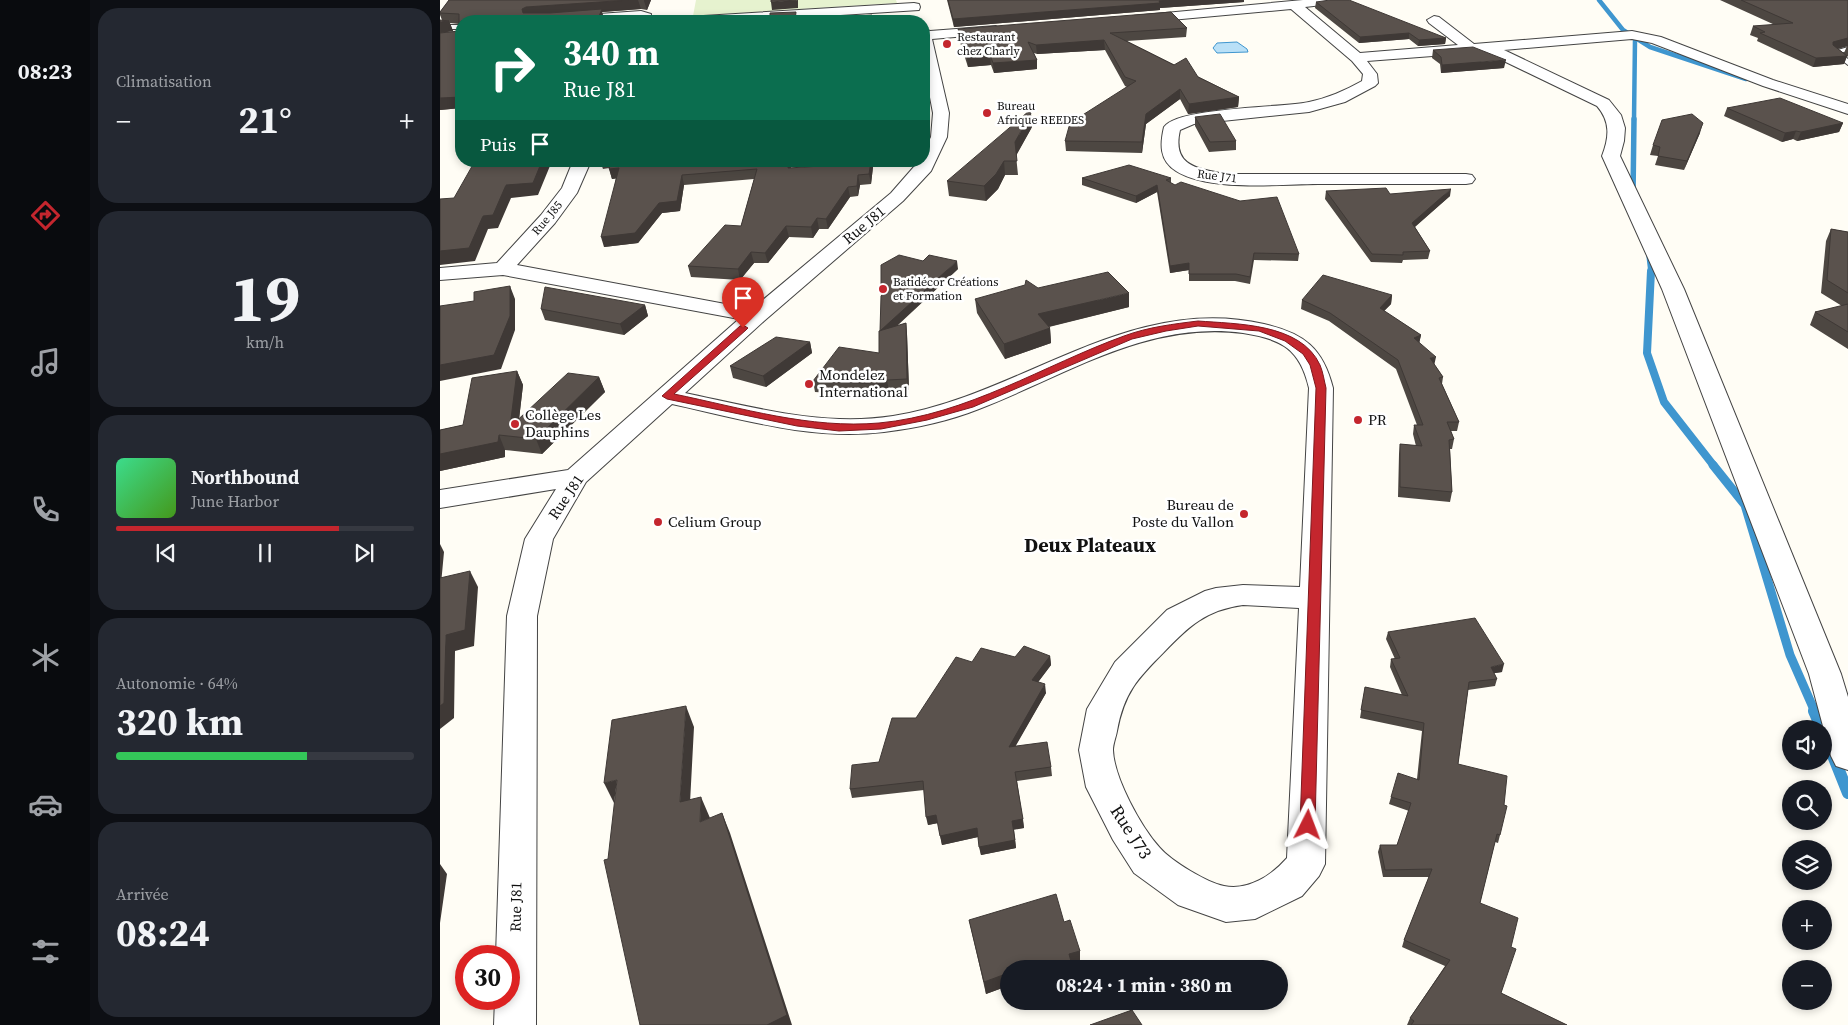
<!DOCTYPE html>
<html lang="fr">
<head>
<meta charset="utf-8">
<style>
	:root { --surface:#171b24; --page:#242831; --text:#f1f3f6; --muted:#9ea1a6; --line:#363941; --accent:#c4262e }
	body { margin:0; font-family:"Source Serif 4",serif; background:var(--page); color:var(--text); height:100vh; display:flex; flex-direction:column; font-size:19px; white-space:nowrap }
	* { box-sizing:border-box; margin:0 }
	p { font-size:16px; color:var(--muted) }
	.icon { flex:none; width:28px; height:28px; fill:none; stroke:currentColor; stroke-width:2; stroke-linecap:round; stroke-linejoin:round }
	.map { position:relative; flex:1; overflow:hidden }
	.side { display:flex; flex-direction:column; gap:8px; padding:8px; background:#0d0f14; width:350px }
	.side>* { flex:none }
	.guide { position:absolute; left:15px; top:15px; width:475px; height:152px; border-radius:20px; box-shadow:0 2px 8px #0003; background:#0b6e4f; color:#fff; overflow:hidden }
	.tools { position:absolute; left:1342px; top:720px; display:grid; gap:10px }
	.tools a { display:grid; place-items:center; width:50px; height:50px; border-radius:50%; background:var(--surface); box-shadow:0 2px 8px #0003; font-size:25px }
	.speed { position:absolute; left:15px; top:945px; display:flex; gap:10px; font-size:25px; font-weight:700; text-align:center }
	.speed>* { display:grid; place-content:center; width:65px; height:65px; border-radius:50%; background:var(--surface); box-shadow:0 2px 8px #0003; line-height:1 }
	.speed .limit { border:8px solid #d22; background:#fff; color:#111 }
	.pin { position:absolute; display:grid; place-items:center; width:42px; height:42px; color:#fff; margin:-51px -21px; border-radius:50% 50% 50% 0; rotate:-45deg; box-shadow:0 0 5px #0007 }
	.pin .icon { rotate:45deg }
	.me { position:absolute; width:55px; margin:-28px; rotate:3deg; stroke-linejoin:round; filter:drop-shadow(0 0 4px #0008) }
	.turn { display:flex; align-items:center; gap:18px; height:105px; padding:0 25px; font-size:22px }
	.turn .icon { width:65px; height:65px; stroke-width:2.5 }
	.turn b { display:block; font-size:35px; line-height:42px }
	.then { display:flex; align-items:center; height:48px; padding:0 25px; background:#0003; gap:10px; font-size:19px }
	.big { font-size:38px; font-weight:700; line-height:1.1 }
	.side .tile { flex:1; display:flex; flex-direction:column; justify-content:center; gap:8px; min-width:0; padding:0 18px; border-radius:20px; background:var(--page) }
	.side .dial { align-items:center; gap:0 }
	.dial b { font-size:65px; line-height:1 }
	.song { display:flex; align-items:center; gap:15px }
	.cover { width:60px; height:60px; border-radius:8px; background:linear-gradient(135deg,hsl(150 70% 55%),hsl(100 70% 35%)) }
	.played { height:5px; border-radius:2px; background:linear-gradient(90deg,var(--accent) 75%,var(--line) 75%) }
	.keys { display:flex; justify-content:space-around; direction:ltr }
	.heat { display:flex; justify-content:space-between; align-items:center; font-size:28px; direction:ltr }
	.charge { height:8px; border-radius:4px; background:linear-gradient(90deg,#34c759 64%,var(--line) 0) }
	.trip { position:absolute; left:560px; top:960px; width:288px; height:50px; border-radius:25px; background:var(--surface); box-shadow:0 2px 8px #0003; font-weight:700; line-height:50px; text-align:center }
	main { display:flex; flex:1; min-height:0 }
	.menu { display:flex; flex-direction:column; width:90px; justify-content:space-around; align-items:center; background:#090b0e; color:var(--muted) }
	.menu .icon { width:35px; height:35px }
	.menu .current { color:var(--accent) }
	.menu b { font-size:22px; color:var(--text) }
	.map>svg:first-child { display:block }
	.pitch { fill:#e6f2cf }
	.water { fill:#b9e0f7; stroke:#3f96cf }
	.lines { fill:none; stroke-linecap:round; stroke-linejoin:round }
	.stream-far4 { stroke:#3f96cf; stroke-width:4.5 }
	.stream-far3 { stroke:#3f96cf; stroke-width:5.5 }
	.stream-far2 { stroke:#3f96cf; stroke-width:8 }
	.stream-far1 { stroke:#3f96cf; stroke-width:9 }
	.stream { stroke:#3f96cf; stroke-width:12 }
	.lane-casing { stroke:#444; stroke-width:2 }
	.street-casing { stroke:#444; stroke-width:2 }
	.lane { fill:#fff; fill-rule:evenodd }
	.street { fill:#fff; fill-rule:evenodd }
	.wall { fill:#4d4742; fill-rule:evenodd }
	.shaded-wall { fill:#3f3936 }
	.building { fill:#5a524d; stroke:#3f3936 }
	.route { fill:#c4262e; stroke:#7f191e }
	.poi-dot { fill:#c4262e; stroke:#fff; stroke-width:2 }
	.labels { text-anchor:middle; stroke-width:5; stroke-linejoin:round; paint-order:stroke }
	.far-poi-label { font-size:12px; fill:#111; stroke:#fff; text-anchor:start }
	.far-street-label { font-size:12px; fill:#111; stroke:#fff }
	.street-label { font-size:15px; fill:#111; stroke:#fff }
	.poi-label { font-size:15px; fill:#111; stroke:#fff; text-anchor:start }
	.near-street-label { font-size:18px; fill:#111; stroke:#fff }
	.district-label { font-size:20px; font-weight:bold; fill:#111; stroke:#fff }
</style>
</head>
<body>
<main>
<nav class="menu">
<b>08:23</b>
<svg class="icon current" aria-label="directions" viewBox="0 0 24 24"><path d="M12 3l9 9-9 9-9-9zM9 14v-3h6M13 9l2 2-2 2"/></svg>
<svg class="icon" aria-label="music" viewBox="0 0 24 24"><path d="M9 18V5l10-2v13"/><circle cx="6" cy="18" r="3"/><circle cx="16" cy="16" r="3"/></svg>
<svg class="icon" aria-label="phone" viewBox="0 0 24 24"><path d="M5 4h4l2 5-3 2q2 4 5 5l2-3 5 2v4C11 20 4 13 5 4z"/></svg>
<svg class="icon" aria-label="climate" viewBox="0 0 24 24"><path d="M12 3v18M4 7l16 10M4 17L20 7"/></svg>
<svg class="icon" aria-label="car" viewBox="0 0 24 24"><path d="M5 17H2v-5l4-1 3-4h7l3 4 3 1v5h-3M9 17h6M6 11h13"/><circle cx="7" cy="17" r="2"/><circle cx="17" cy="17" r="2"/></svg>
<svg class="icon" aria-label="filters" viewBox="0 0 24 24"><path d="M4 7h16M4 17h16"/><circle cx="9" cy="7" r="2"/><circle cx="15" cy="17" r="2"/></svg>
</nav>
<section class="side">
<div class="tile"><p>Climatisation</p>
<div class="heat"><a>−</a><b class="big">21°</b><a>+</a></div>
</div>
<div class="tile dial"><b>19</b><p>km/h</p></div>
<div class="tile">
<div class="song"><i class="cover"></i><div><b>Northbound</b><p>June Harbor</p></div></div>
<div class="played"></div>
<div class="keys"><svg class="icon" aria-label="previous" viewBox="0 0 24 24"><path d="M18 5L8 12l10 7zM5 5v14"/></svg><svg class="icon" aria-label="pause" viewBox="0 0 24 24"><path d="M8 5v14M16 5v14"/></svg><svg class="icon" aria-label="next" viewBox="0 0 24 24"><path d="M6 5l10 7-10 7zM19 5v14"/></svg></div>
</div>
<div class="tile"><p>Autonomie · 64%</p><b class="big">320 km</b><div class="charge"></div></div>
<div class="tile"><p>Arrivée</p><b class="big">08:24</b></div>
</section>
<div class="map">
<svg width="1408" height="1025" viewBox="0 0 1408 1025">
	<rect width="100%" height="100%" fill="#fffdf5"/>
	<path class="pitch" d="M256,0h200l1,3 -204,13z"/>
	<path class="water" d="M797,42l10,7 1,3 -31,1 -4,-5 4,-5z"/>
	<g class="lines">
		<path class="stream-far4" d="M1159,0l24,30 27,17 96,32
			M1194,120l1,-81"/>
		<path class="stream-far3" d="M1193,196l1,-77
			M1209,255l2,17"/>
		<path class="stream-far2" d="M1211,271l-4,82 17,49 50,64"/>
		<path class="stream-far1" d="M1273,465l32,40 45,150 25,57"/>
		<path class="stream" d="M1374,711l8,18
			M1384,733l24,60"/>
		<g class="lane-casing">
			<path id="lane" d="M201,11l10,3 -1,7h-6l1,-5 -4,-1 -56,4 -3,-2 3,-2z
				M0,25h21v4h-21z
				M1408,47v4l-8,2 8,6v6l-17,-13z"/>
		</g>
		<g class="street-casing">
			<path id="street" d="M863,0h34l-6,4 -26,3 55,46 98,-8 -29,-22 -2,-3 7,-4 5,1 35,27 158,-13 29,6 112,43 75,24v10l-85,-28 -111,-43 -20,-4 -128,11 105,50 12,15 4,13 -1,13 -4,15 64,133 157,385 7,23v73l-12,-4 -5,-10 -22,-82 -147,-385 -60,-133c7,-18 9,-34 -5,-50l-112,-54 -118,9 10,13 1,9 -3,3 -30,16 -36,10 -115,12 -14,6c-8,35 15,38 44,44h242l6,1 3,4 -3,4 -6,1c-49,0 -99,0 -148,0 -39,0 -109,8 -142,-13 -17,-11 -16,-27 -12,-44 14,-20 117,-19 145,-25 19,-4 37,-12 53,-21l1,-7 -11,-13 -61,-52 -153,14 -5,-1 -2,-3 2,-3z
				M474,3l5,1 1,3 -1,3 -172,11h-67l7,-4z
				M556,26l7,4 -2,3 -69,6 17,74 -2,24 -16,34 -28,30 -139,120 -79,72c68,14 137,34 208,23 128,-20 235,-123 371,-92 40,9 59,24 69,64l-8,476 -6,12 -17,20 -47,23 -29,3 -48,-17 -44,-32 -21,-33 -27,-53 -7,-37 8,-41 28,-47 52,-52 38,-19 11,-3 27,-3 57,2 9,-199c-9,-39 -27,-49 -66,-55 -96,-13 -178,43 -264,76 -30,12 -63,19 -95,23 -72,9 -143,-13 -212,-28l-86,78 -33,57 -16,77 -1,409h-42l1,-26h14v-43h-13l11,-340 18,-77 31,-50 -116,19v-18l128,-20 171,-151 -236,-44 -63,5v-12l57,-5 44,-48 21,-27 11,-27h18l-14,32 -22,30 -38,42 235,44 139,-116 28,-32h5v-10l7,-14 2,-24 -9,-47v-37l6,2zM803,605l56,3 -12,250c-15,17 -38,33 -63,28 -16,-3 -53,-25 -64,-38 -19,-21 -46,-70 -47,-98 0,-6 3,-13 4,-19 7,-38 20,-52 47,-79 25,-26 42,-42 79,-47z"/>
		</g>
		<use href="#lane" class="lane"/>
		<use href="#street" class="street"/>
	</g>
	<path class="wall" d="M9,0h202l-4,10 -6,-1 -39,3 2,7v2h-143v87l-21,2v-77l2,-13 -2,-5v-3zM10,23l9,1v7l-19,2 13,-2z
		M507,0h297v2l-84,6v2l-206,17z
		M1280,0h128v57l-1,-1 -3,8 -31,3 -56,-26 1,-3 -8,-3 3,-9 22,-1zM1407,46l-3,7 -6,-4z
		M876,2l130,36 -1,6 -27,2 -9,-7 -50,4 -44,-35z
		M747,28l-1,9 -59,4 112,56 -1,10 -50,7 -8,-15 -34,25 -4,29 -76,-2 -1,-10 62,-54 -2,-1 -20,-36 -68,4 -3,-1 3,7v9l-43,4 -3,-8 -23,2 -9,-28 -1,-10z
		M993,50l71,18 -63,5 -1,-9 -8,-6z
		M1287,108l116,15 -4,9 -42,9 -4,-2 -11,3 -58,-26z
		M755,117l41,24v9l-27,2 -14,-26z
		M592,127l-16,28 2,20h-13l-7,14 -12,12 -37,-5 -2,-15z
		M1260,133l-16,37 -29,-5 3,-9 -8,-1 3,-10z
		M160,161h191v7l111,-4 -29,3 -2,17 -11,1 -2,11 -8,1 -22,32h-9l-6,9 -24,-1 -21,26h-14l-14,17 -49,-3 -3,-11 53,-40 13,-47 -70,6 -4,26 -18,2 -24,30 -34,4 12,-69 -4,1 -3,-11 -6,1z
		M642,178h89v5l128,71 -1,7 -44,-1 -4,24 -15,-3h-46v-11l-19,3 -13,-81 -21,11 -54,-18z
		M886,191l64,3 60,2 -35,31 15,24 -2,8 -25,1 -1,3 -31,-1 -46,-63z
		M1391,229l17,3v117l-38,-24 5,-13 27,-6 -21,-13 5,-52z
		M518,269l-61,57 9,-3 1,11 2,56 -20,1 -12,5 -62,-4 -2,-11 66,-28 3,-59 -1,-7z
		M598,288l91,19 -80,20 1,1 1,15 -46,16 -28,-46 -2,-14z
		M952,295l-1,9 -7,7 37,24 -2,8 24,34 -1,7 17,38 -2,9h-6l3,8 -2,10h-2l2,43 -2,10 -52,-5 1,-43 1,-10 16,2 -3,-12 1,-9h3l-21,-56 -67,-48 -28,-12 1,-9z
		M205,305l3,11 -24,19 -79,-15 -4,-11z
		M370,342l2,11 -46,34 -33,-9 -3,-12z
		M77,371l6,14 -4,34 80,-42 6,15 -63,62 -37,-4v7l-65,14v-41l23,-5z
		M948,632l114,40 -8,1 3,6 -2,7 -27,4 -10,74 42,71 -2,8 -3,-1 -15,61 31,44 -10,46 66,32h-160l3,-7 35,-52 -43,-19 2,-7 25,-63h-46l-5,-25 2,-7h17l12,-34 -20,-7 2,-7 26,-18 5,-48 -62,-13 5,-31 37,8 -12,-28 1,-8h4l-9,-20z
		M610,656l1,9 -13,17 8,11 -31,53 36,21 1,9 -35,5 7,47 -10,1 2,19 -35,7 -3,-18 -36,8 -4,-22 -10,2 -4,-35 -72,8 -2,-9 29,-27 37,-44 56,-56 43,-5z
		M529,920l95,2 16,29v12l-71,6v27h-2l-2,-9 -19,7z"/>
	<path class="shaded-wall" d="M189,0h9l3,9 -39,3 2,7v2l-79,-2 -3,-10 4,-2z
		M204,0h7l-4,10 -3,-9z
		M358,0v8l-26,2 -1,-8z
		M730,0h74v2l-84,6v2l-206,17 -1,-8z
		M9,21l4,10 -13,2v-11z
		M969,33v6l-50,4 1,-6z
		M1006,38l-1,6 -27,2 1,-6z
		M1408,38v8l-19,5 4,-9z
		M664,40l1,10 -68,4 -1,-9z
		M550,55l1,10 -23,2 -1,-10z
		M1407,56l-3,8 -31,3 3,-9z
		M597,60v9l-43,4 -1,-10z
		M1066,60l-2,8 -63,5 1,-8z
		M740,89v10l-34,25 -4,29v-11l4,-28z
		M21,97v11l-21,2v-12z
		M799,97l-1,10 -50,7 1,-10z
		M591,113l1,14 -16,29 -1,-14z
		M1263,123l-3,10 -16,37 3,-9z
		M1403,123l-4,9 -42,9 4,-9z
		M1356,131l-3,8 -11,3 3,-9z
		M102,161h10l-14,34 -27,3 -13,30 -10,1 -13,32 -35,4v-14l43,-35 23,-31z
		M349,161h2l-1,17 -2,-10z
		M431,161h31v3l-29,3 -2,17 -2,-10z
		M564,161l1,14 -7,14 -12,12 -2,-15z
		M179,168l3,10 -10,1 -3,-10z
		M242,175l2,10 -4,26 -18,2 -24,30 -34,4 -3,-10z
		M418,175l2,10 -2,11 -1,-10z
		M717,185v7l-21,11v-7z
		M408,187l2,10 -22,32 -2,-10z
		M1011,189l-1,7 -39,34 1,-7z
		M377,218l2,11 -6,9 -2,-11z
		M346,226l3,11 -21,26 -3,-10z
		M311,252l3,11 -14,17 -2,-11z
		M517,261l1,8 -77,71 -1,-9z
		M749,263v7l-19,3v-7z
		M70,286l5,13v31l-14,39 -61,12v-16z
		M689,293v14l-90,22 -1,-15z
		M952,295l-1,9 -13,13 2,-9z
		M205,305l3,11 -24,19 -4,-11z
		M466,323l1,11 2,56 -2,-11z
		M610,328l1,15 -46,16 -1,-15z
		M981,335l-2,9 -5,-6z
		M370,342l2,11 -46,34 -3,-11z
		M996,357l-2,9 -4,-8z
		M77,371l6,14 -6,52 -7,-10z
		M159,377l6,15 -63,62 -6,-15z
		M447,380l2,11 -12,5 -2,-12z
		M59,435l6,15v7l-65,14v-17z
		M0,544l4,8 -4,43z
		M30,571l8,16 -4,59 -19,5 -1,67 -14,11v-23l6,-71z
		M610,656l1,9 -18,24 -1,-9z
		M1064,664l-2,8 -13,2 2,-7z
		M605,684l1,9 -36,63 -1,-9z
		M246,706l8,21 -5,95 -9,-20z
		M177,780l-3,23 -10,-20z
		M261,797l9,21 -10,4z
		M282,813l8,20 62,192h-25z
		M496,815l2,8 -10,2 -2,-8z
		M583,819l1,9 -11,2 -1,-9z
		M537,828l1,9 -36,8 -2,-9z
		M575,840l1,8 -35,7 -2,-8z
		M0,864l7,10 -7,49z
		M640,951v12l-10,3 -1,-12z
		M563,975l2,12 -19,7 -2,-12z
		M569,983v13h-2l-2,-12z"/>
	<path class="building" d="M9,0h180l-103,7 -4,2 1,4h27l52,-4 -5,12h-136v76l-21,1v-65l19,-2v-17l-19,-1v-1z
		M331,0h25l-25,2z
		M508,0h222l-11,1 1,2 -207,16z
		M890,0h19l97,38 -27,2 -10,-7 -49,4 -44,-35z
		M1301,0h107v38l-15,4v3l14,11 -31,2 -56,-25 5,-1 -12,-6 40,-3z
		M356,12l-1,9h-25v-8z
		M731,12l16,16 -77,5 64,32 12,-7 12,19 41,20 -50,7 -9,-15 -34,25 -4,28 -77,-1 5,-18 66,-42 -11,-4 -21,-37 -68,5 -8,-3 9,18 -44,3 -3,-8 -23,2 -9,-28z
		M432,15l1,6h-39v-3z
		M0,20l9,1 -9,1z
		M1033,47l33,13 -64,5 -1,-8 -8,-7z
		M1340,98l63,25 -42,9 -5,-1 -11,2 -58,-25z
		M589,111l2,2 -16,29 2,19h-13l-8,13 -12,12 -37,-5z
		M780,114l16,27 -26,1 -15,-25z
		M1252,114l11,9 -16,38 -29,-5 2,-9 -7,-2 9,-25z
		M35,161h67l-9,22 -27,2 -13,30 -10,1 -14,32 -29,3v-52l14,-1z
		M172,161h177l-1,7 51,-3 -1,-4h33l-2,13 -11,1 -1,11 -9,1 -22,32 -9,-1 -6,9 -25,-1 -21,27 -14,-1 -13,17 -50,-3 37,-41 16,1 16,-57 -75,6 -5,26 -18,2 -24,30 -34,4 18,-69 -10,1z
		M689,165l42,13 -5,2 9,5 6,-3 59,19 37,-4 22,57 -45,-1 -4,24 -14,-3h-47v-11l-19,3 -13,-81 -21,11 -54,-18z
		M946,188l4,6 61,-5 -39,34 18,28 -27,1v3l-31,-1 -46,-63z
		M1391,229l17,3v61l-21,-13z
		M459,255l24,6 6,-6 28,6 -77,70 1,-35 4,-5 -4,-4v-22z
		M668,272l21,21 -91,21 12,14 -46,16 -29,-45 50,-14 1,-5 12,8z
		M883,275l69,20 -12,13 41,27 -7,3 22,19 -6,1 13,19 -4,1 20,44h-12l7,17 -5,1 3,52 -52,-5v-43l22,2 -8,-21h9l-25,-65 -68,-47 -28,-13z
		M70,286v30l-16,39 -54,10v-59l34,-5v-9z
		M105,287l100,18 -25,19 -79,-15z
		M1408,304v28l-33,-20z
		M466,323l1,56 -20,1 -12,4 -62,-3 26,-34 40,6v-22z
		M336,337l34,5 -47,34 -33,-10z
		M77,371l-7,56 58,-54 31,4 -63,62 -37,-4 -1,7 -58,12v-24l23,-5 9,-47z
		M30,571l-5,59 -19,5 -2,68 -4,3v-128z
		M1035,618l29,46 -13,3 6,12 -28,3 -11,82 49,12 -3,29 3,1 -7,29 -3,-1 -17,69 38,15 -7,29 5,2 -15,44 66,32h-156l3,-4 -4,-3 40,-58 -46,-20 28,-71 -47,1 -5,-25h17l14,-42 -20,-6 7,-24 21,7 5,-57 -63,-13 4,-23 43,9 -17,-37 9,-1 -12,-26z
		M584,646l26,10 -18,24 13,4 -36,63 38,-5 4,25 -36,5 8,47 -11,2 3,19 -36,7 -2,-19 -37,8 -4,-21 -10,2 -3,-36 -73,8 2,-24 27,-3 13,-44h24l40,-61 16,5 9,-14 34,9z
		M246,706l-6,96 21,-5 -1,25 22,-9 65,202 -20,10h-127l-36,-165 4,-1 9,-79 -13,3 8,-63z
		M616,894l8,28 6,-2 10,31 -11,3 4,15h-64v14l-4,1 -2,-9 -19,7 -15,-62z
		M692,1010l10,15h-52z"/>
	<path class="route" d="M758,321c38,3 103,2 122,44 3,7 4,15 6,23l-11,437 -2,4 -5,2 -5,-2 -3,-4 16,-437 -6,-23 -7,-11 -18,-13 -26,-10 -61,-5 -32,5 -34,8 -159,68 -46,13 -46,9 -42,2 -42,-5 -130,-27 -5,-3 78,-70 3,-1 5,3 -2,2 -72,64c68,14 136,35 205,29 88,-8 165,-58 245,-87 24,-9 50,-12 74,-15z"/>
	<g class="poi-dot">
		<circle cx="507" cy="44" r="5"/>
		<circle cx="547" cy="113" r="5"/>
		<circle cx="443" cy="289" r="5"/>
		<circle cx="369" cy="384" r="5"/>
		<circle cx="918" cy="420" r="5"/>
		<circle cx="75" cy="424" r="5"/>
		<circle cx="804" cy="514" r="5"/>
		<circle cx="218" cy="522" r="5"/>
	</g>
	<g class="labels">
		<g class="far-poi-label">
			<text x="517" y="41">Restaurant<tspan x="517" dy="14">chez Charly</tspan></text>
			<text x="557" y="110">Bureau<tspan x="557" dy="14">Afrique REEDES</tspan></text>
			<text x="453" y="286">Batidécor Créations<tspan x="453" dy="14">et Formation</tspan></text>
		</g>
		<g class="far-street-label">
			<text transform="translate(777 176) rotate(7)" y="4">Rue J71</text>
			<text transform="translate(107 218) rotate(-50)" y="4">Rue J85</text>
		</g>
		<g class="street-label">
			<text transform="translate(424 225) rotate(-40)" y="5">Rue J81</text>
			<text transform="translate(126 497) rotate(-56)" y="5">Rue J81</text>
			<text transform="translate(76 907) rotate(-89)" y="5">Rue J81</text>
		</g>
		<g class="poi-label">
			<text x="379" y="380">Mondelez<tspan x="379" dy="17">International</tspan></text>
			<text x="85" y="420">Collège Les<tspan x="85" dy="17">Dauphins</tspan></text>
			<text x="928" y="425">PR</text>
			<text x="794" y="510" text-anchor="end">Bureau de<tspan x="794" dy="17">Poste du Vallon</tspan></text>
			<text x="228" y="527">Celium Group</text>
		</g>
		<g class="near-street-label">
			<text transform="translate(691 832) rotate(57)" y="6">Rue J73</text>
		</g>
		<g class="district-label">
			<text x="650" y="552">Deux Plateaux</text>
		</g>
	</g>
</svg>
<div class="tools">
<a><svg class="icon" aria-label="sound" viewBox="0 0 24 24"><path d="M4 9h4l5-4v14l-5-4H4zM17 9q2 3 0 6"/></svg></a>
<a><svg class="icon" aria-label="search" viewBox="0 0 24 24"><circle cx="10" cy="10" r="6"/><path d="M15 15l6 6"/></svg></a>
<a><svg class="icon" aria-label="layers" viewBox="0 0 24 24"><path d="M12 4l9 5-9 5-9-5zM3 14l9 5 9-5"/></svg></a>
<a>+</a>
<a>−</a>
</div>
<div class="speed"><div class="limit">30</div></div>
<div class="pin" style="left:303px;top:328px;background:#d93025"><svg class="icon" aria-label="arrive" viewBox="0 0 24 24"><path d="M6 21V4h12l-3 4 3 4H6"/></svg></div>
<svg class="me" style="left:868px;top:825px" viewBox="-20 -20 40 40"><path d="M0-17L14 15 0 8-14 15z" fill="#c4262e" stroke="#fff" stroke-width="4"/></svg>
<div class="trip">08:24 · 1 min · 380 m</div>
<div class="guide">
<div class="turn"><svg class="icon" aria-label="right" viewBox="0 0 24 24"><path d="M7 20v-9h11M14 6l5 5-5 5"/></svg><div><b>340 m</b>Rue J81</div></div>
<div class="then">Puis<svg class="icon" aria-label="arrive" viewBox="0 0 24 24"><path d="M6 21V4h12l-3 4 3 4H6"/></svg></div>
</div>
</div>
</main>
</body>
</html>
